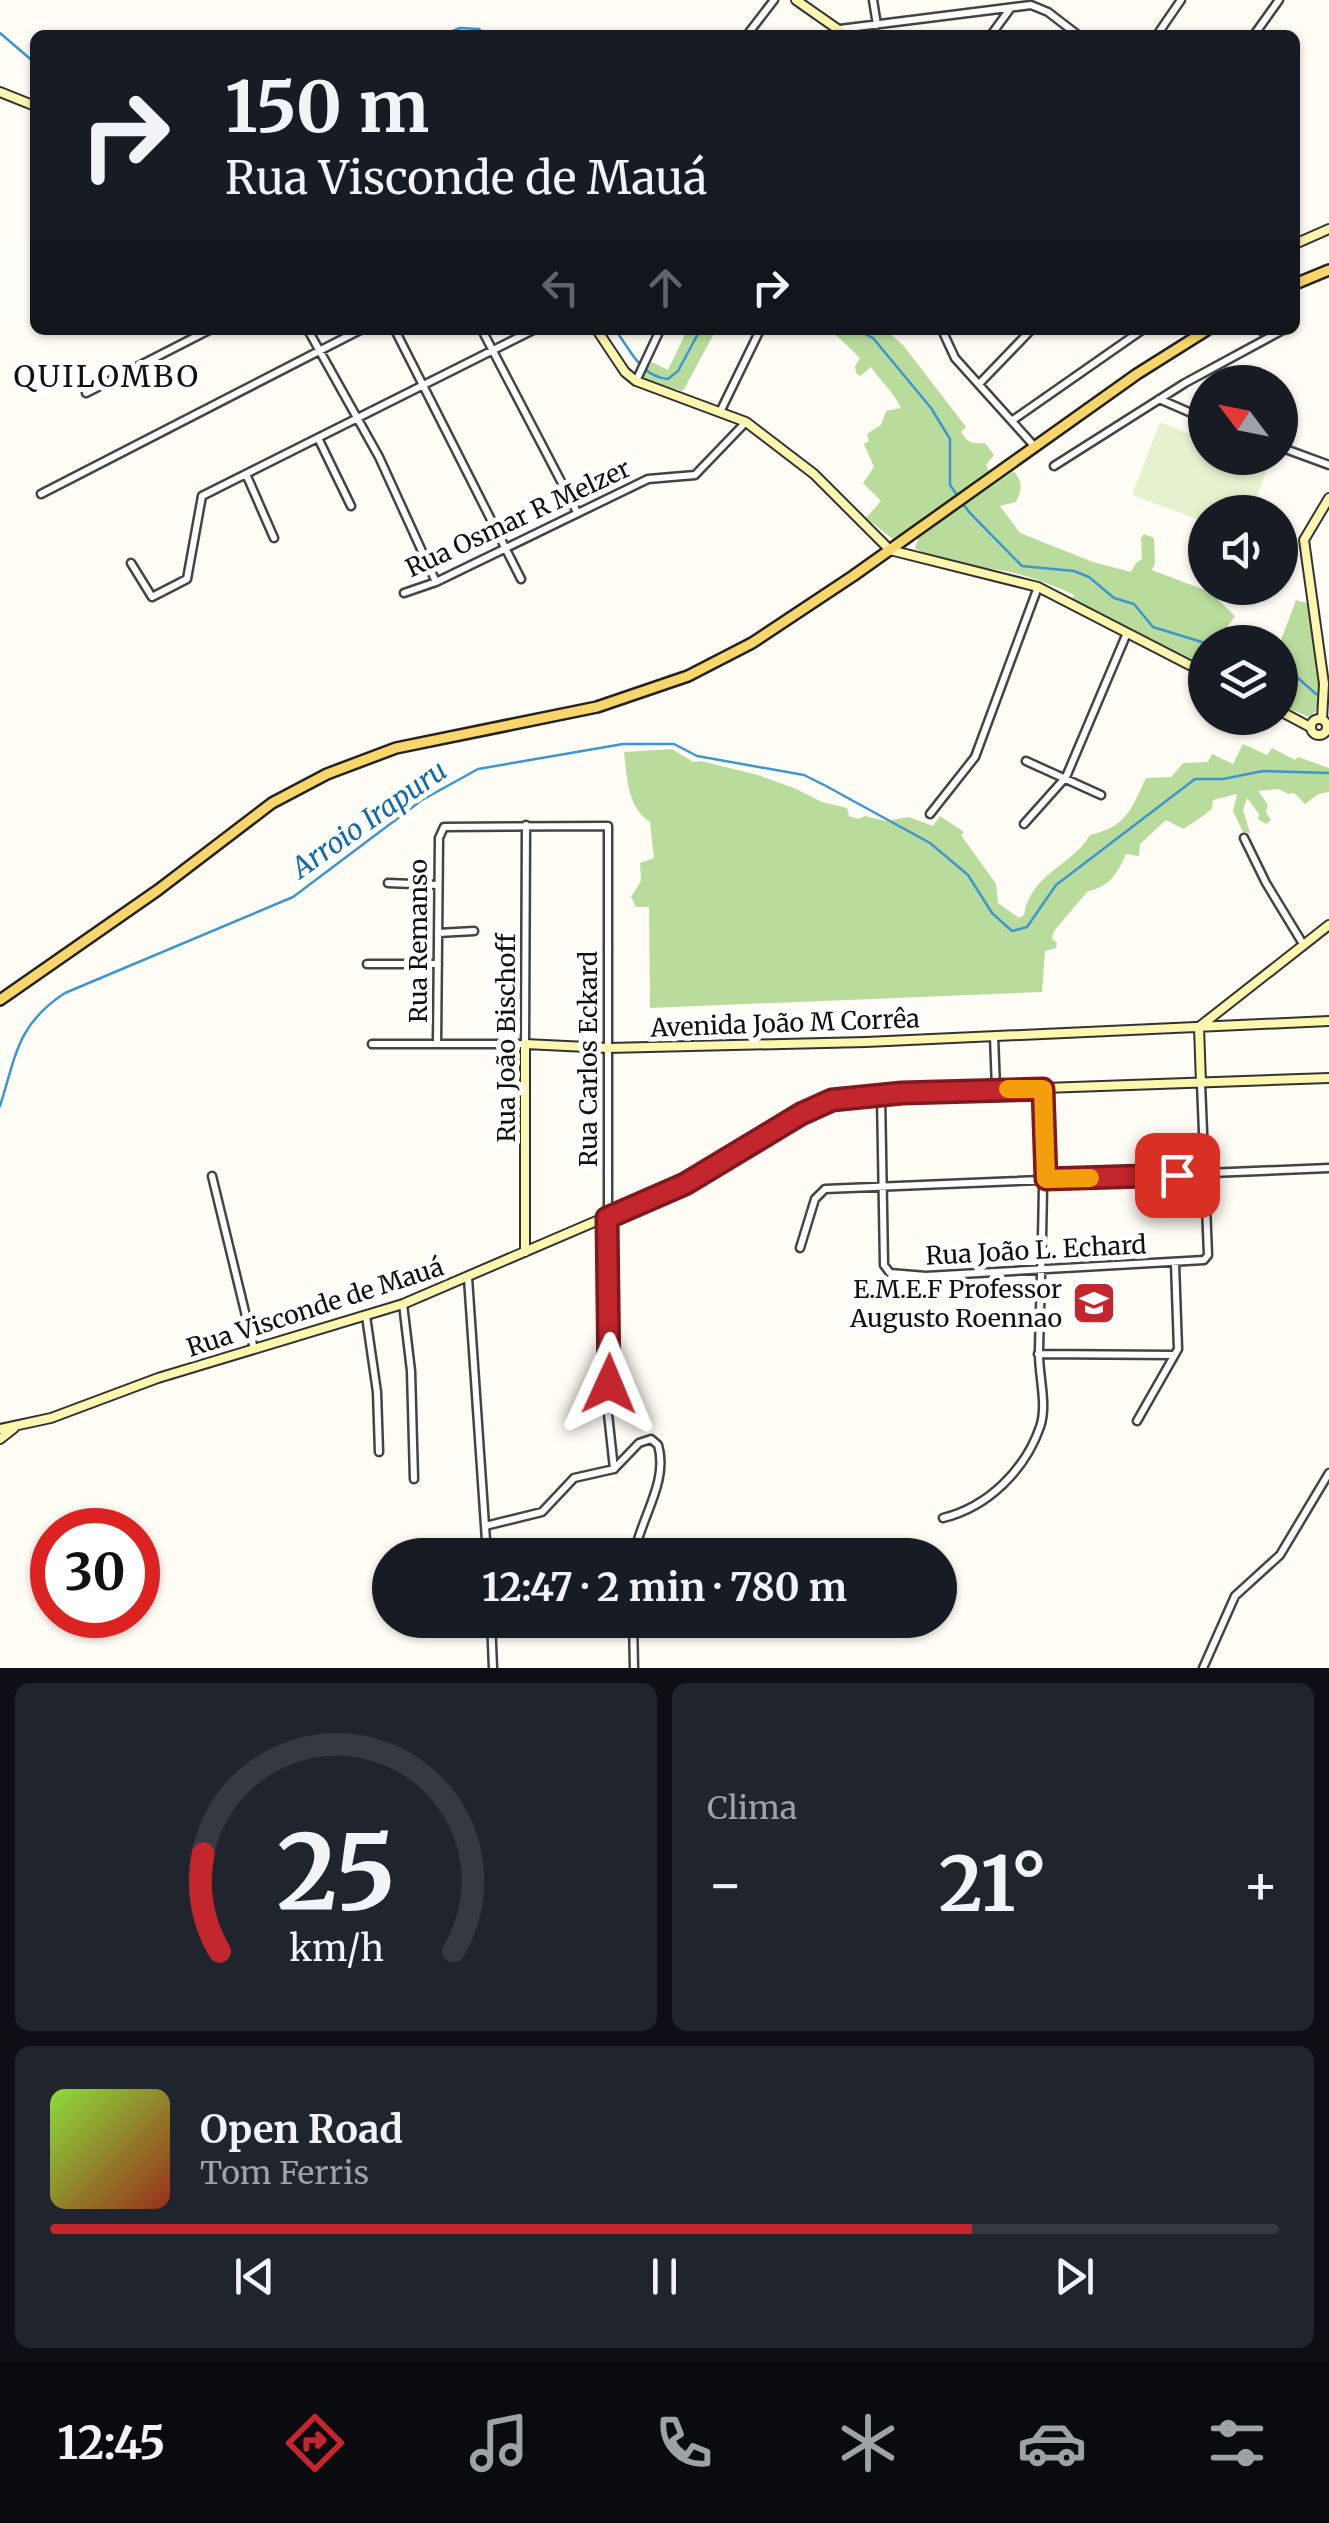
<!DOCTYPE html>
<html lang="pt">
<head>
<meta charset="utf-8">
<style>
	:root { --surface:#171b24; --page:#20242c; --text:#f1f3f6; --muted:#9ea1a6; --line:#363941; --accent:#c4262e }
	body { margin:0; font-family:Merriweather,serif; background:var(--page); color:var(--text); height:100vh; display:flex; flex-direction:column; font-size:38px; white-space:nowrap }
	* { box-sizing:border-box; margin:0 }
	p { font-size:32px; color:var(--muted) }
	.icon { flex:none; width:55px; height:55px; fill:none; stroke:currentColor; stroke-width:2; stroke-linecap:round; stroke-linejoin:round }
	.map { position:relative; height:1668px; overflow:hidden }
	.drawer { display:flex; flex-direction:column; gap:15px; padding:15px; background:#0d0f14; flex:1 }
	.drawer>* { flex:none }
	.top-card { position:absolute; left:30px; top:30px; width:1270px; height:305px; border-radius:15px; box-shadow:0 2px 8px #0004; background:#171b24; color:var(--text); overflow:hidden }
	.needle { width:65px; rotate:302deg }
	.buttons { position:absolute; left:1188px; top:365px; display:grid; gap:20px }
	.buttons a { display:grid; place-items:center; width:110px; height:110px; border-radius:50%; background:var(--surface); box-shadow:0 2px 8px #0004; font-size:50px }
	.speed { position:absolute; left:30px; top:1508px; display:flex; gap:20px; font-size:50px; font-weight:700; text-align:center }
	.speed>* { display:grid; place-content:center; width:130px; height:130px; border-radius:50%; background:var(--surface); box-shadow:0 2px 8px #0004; line-height:1 }
	.speed .limit { border:15px solid #d22; background:#fff; color:#111 }
	.pin { position:absolute; display:grid; place-items:center; width:85px; height:85px; color:#fff; margin:-42px; border-radius:20px; box-shadow:0 5px 15px #0006 }
	.me { position:absolute; width:110px; margin:-55px; rotate:1deg; stroke-linejoin:round; filter:drop-shadow(0 0 8px #0008) }
	.turn { display:flex; align-items:center; gap:35px; height:210px; padding:0 30px; font-size:45px }
	.turn .icon { width:130px; height:130px; stroke-width:2.5 }
	.turn b { display:block; font-size:70px; line-height:85px }
	.lanes { display:flex; align-items:center; height:95px; padding:0 30px; background:#0003; justify-content:center; gap:50px; direction:ltr }
	.lanes .off { opacity:.35 }
	.big { font-size:75px; font-weight:700; line-height:1.1 }
	.drawer .widget { flex:1; display:flex; flex-direction:column; justify-content:center; gap:15px; min-width:0; padding:0 35px; border-radius:15px; background:var(--page) }
	.drawer .dial { align-items:center; gap:0 }
	.dial svg { height:260px; overflow:visible; fill:none; stroke:var(--line); stroke-width:7; stroke-linecap:round; text-anchor:middle }
	.dial text { fill:var(--text); stroke:none }
	.song { display:flex; align-items:center; gap:30px }
	.cover { width:120px; height:120px; border-radius:15px; background:linear-gradient(135deg,hsl(90 70% 55%),hsl(10 70% 35%)) }
	.played { height:10px; border-radius:5px; background:linear-gradient(90deg,var(--accent) 75%,var(--line) 75%) }
	.keys { display:flex; justify-content:space-around; direction:ltr }
	.heat { display:flex; justify-content:space-between; align-items:center; font-size:55px; direction:ltr }
	.drawer .tiles { flex:1; display:grid; gap:15px; grid-template-columns:1fr 1fr }
	.widget:last-child { grid-column:span 2 }
	.trip { position:absolute; left:372px; top:1538px; width:585px; height:100px; border-radius:50px; background:var(--surface); box-shadow:0 2px 8px #0004; font-weight:700; line-height:100px; text-align:center }
	.dock { display:flex; height:160px; justify-content:space-around; align-items:center; background:#090b0e; color:var(--muted) }
	.dock .icon { width:70px; height:70px }
	.dock .current { color:var(--accent) }
	.dock b { font-size:45px; color:var(--text) }
	.map>svg:first-child { display:block }
	.forest { fill:#b9dc9c }
	.pitch { fill:#e6f2cf }
	.lines { fill:none; stroke-linecap:round; stroke-linejoin:round }
	.stream { stroke:#3f96cf; stroke-width:2.5 }
	.street-casing { stroke:#444; stroke-width:11 }
	.secondary-casing { stroke:#333; stroke-width:12 }
	.primary-casing { stroke:#222; stroke-width:14 }
	.street { stroke:#fff; stroke-width:6 }
	.secondary { stroke:#fff6b0; stroke-width:8 }
	.primary { stroke:#f9d66b; stroke-width:9 }
	.route-casing { stroke:#7f191e; stroke-width:25 }
	.route { stroke:#c4262e; stroke-width:18 }
	.slow { stroke:#f59e0b; stroke-width:18 }
	.labels { text-anchor:middle; stroke-width:10; stroke-linejoin:round; paint-order:stroke }
	.street-label { font-size:25px; fill:#111; stroke:#fff }
	.poi-label { font-size:25px; fill:#111; stroke:#fff; text-anchor:end }
	.water-label { font-size:28px; font-style:italic; fill:#1768a6; stroke:#fff }
	.quarter-label { font-size:30px; letter-spacing:2.5px; fill:#111; stroke:#fff }
</style>
</head>
<body>
<div class="map">
<svg width="1329" height="1668" viewBox="0 0 1329 1668">
	<rect width="100%" height="100%" fill="#fffdf5"/>
	<path class="forest" d="M687,330h29l-33,61 -43,-12 12,-17 16,8z
		M831,330h55l17,15 63,82 -5,5c6,11 12,12 24,11l9,12 -8,10 4,9 -96,66 -28,-22 15,-17 -18,-18 11,-16 -10,-23 5,-3 -2,-7 14,-9 5,-14 15,-3c-8,-17 -20,-26 -30,-41l-11,9 -4,-3 -1,-7 5,-8z
		M1014,471c9,12 8,18 2,31l-16,4 20,27 73,29 38,10 5,-9 6,-4 -1,-21 3,-4 10,4 1,25 -3,7 58,22 25,24 -14,20 21,6h-37v26l-133,-68 2,-5c-23,-11 -50,-21 -75,-25 -28,-5 -61,-6 -84,-22l4,-12z
		M1296,600l13,4 9,72v33l-9,8 -29,-12v-62z
		M1243,744l24,11 5,-7 23,12 3,-3 31,11v24l-11,2 -13,10 -11,-11 -6,1 -9,-5 -21,2 10,14 -2,7 5,8 -5,4 -8,-5 1,-5 -12,-16 -4,12 7,23 -7,-1 -10,-21 4,-17 -24,6 -1,8c-7,8 -19,14 -29,21l-17,-9 -26,24 -1,12 -13,-2c-8,19 -17,33 -38,37l-34,40 -2,8 5,4 -1,5 -11,3 -3,41 -392,16 -1,-101h-13l-5,-10 10,-16 -1,-18 14,-5 -4,-36c-23,-15 -23,-45 -26,-70l48,-3 21,13 8,-1 57,14 36,13 28,14 25,6 2,8 9,3 7,-3 21,5 23,-4 24,9 7,-10 24,16 -3,3 35,49 2,19 21,15 5,-3c7,-42 47,-48 66,-80 37,-9 40,-24 56,-57l25,-1 12,-14 25,-1 4,-8 21,10z"/>
	<path class="pitch" d="M1160,422l45,18v18h46l18,6 -18,48h-46v10l-73,-27z"/>
	<g class="lines">
		<path class="stream" d="M0,33l35,30
			M443,35l17,-7 19,1 6,6
			M615,330c16,19 24,46 53,49l10,-8 22,-41
			M857,330l16,8 58,70 19,31v46l19,27 53,54 52,5 15,6 25,21 20,6 19,23 52,16
			M1280,662l36,32 13,4
			M0,1106c16,-50 17,-82 65,-113l228,-96 129,-97 56,-31 145,-25h51l23,12 107,19 22,11 104,57 38,32 24,38 20,18 15,-4 29,-42 139,-106h28l40,-8 66,2"/>
		<g class="street-casing">
			<path id="street" d="M873,0l4,25
				M840,29l191,-24 17,7 30,23
				M747,35l27,-35
				M991,35l19,-26
				M1157,35l24,-35
				M1254,35l25,-35
				M308,330l71,127 57,125
				M395,330l126,249
				M482,330l95,182
				M942,330l13,28 80,89
				M1261,330l1,1
				M636,381l24,-51
				M979,384l52,-54
				M86,393l123,-63
				M1159,399l46,20
				M721,410l39,-80
				M1013,420l129,-90
				M318,438l33,68
				M1280,447l49,18
				M1054,466l131,-83 96,-52
				M246,474l28,64
				M41,494l319,-164
				M131,563l21,34 35,-18 15,-83 331,-166
				M404,593l32,-11 212,-103 47,-4 51,-53
				M1026,761l75,34
				M930,814l45,-57 63,-170
				M1024,824l42,-47 61,-144
				M1244,838l22,45 37,61
				M388,883l50,2
				M438,933l36,-2
				M367,964h71
				M994,1036l2,53
				M372,1044h153l1,-219
				M437,1044l2,-206 5,-11 164,-1v588l6,55
				M881,1095l3,170 6,8 36,3 278,-16 4,-5 -7,-172
				M212,1176l42,173
				M800,1248l15,-49 10,-10 504,-21
				M468,1278l19,277
				M403,1304l8,67 3,108
				M366,1316l11,76 2,60
				M1038,1354l136,1
				M1137,1421l41,-72 -3,-86
				M615,1468l24,-25 12,-4 7,6c11,37 -18,74 -24,110
				M943,1518c45,-11 82,-48 97,-91 8,-23 -2,-53 -1,-77 2,-87 6,-174 4,-261
				M485,1526l57,-14 32,-34 40,-9
				M491,1620l2,48
				M633,1620l1,48
				M1203,1668l32,-72 45,-41 49,-82"/>
		</g>
		<g class="secondary-casing">
			<path id="secondary" d="M796,0l50,35
				M0,92l35,14
				M1295,244l34,-15
				M597,330l28,42 11,9 110,41 68,52 76,76 148,37 167,86
				M1280,711l30,16
				M1311 727a8 8 0 1 1 16 0a8 8 0 1 1-16 0Z
				M1322,719l2,-35 -20,-144 25,-42
				M1199,1027l130,-102
				M1199,1027l2,56
				M525,1252v-208l83,4 258,-6 463,-21
				M0,1429l51,-11 107,-40 245,-74 282,-121 131,-77 27,-8 59,-5 427,-15
				M0,1439l14,-11"/>
		</g>
		<g class="primary-casing">
			<path id="primary" d="M1295,284l34,-14
				M0,1000l158,-110 114,-87 55,-29 69,-26 201,-41 91,-31 64,-33 101,-67 284,-202 70,-44"/>
		</g>
		<use href="#street" class="street"/>
		<use href="#secondary" class="secondary"/>
		<use href="#primary" class="primary"/>
	</g>
	<g class="lines">
		<g class="route-casing">
			<path id="route" d="M609,1384l-2,-166 78,-34 116,-70 31,-14 70,-7 141,-4 3,90 131,-4"/>
		</g>
		<use href="#route" class="route"/>
		<path class="slow" d="M1008,1089h35l3,90 44,-1"/>
	</g>
	<defs>
		<g id="school-square" transform="scale(2.25)"><rect x="-9" y="-9" width="18" height="18" rx="4" fill="#c4262e" stroke="#fff"/><path d="M0-5L7-2L0 1L-7-2ZM-4 1L0 2.5L4 1V4Q0 6-4 4Z" fill="#fff"/></g>
	</defs>
	<g fill-rule="evenodd">
		<use href="#school-square" x="1094" y="1303"/>
	</g>
	<g class="labels">
		<g class="street-label">
			<text transform="translate(518 518) rotate(-25)" y="9">Rua Osmar R Melzer</text>
			<text transform="translate(418 941) rotate(-90)" y="9">Rua Remanso</text>
			<text transform="translate(785 1023) rotate(-2)" y="9">Avenida João M Corrêa</text>
			<text transform="translate(506 1038) rotate(-90)" y="9">Rua João Bischoff</text>
			<text transform="translate(588 1059) rotate(-90)" y="9">Rua Carlos Eckard</text>
			<text transform="translate(1036 1250) rotate(-3)" y="9">Rua João L. Echard</text>
			<text transform="translate(315 1307) rotate(-18)" y="9">Rua Visconde de Mauá</text>
		</g>
		<g class="poi-label">
			<text x="1062" y="1298">E.M.E.F Professor<tspan x="1062" dy="29">Augusto Roennao</tspan></text>
		</g>
		<g class="water-label">
			<text transform="translate(369 819) rotate(-35)" y="10">Arroio Irapuru</text>
		</g>
		<g class="quarter-label">
			<text x="107" y="387">QUILOMBO</text>
		</g>
	</g>
</svg>
<div class="buttons">
<a><svg class="needle" viewBox="-14 -14 28 28"><path d="M0-13l5 13h-10z" fill="#e53935"/><path d="M0 13l5-13h-10z" fill="#9ea1a6"/></svg></a>
<a><svg class="icon" aria-label="sound" viewBox="0 0 24 24"><path d="M4 9h4l5-4v14l-5-4H4zM17 9q2 3 0 6"/></svg></a>
<a><svg class="icon" aria-label="layers" viewBox="0 0 24 24"><path d="M12 4l9 5-9 5-9-5zM3 14l9 5 9-5"/></svg></a>
</div>
<div class="speed"><div class="limit">30</div></div>
<div class="pin" style="left:1177px;top:1175px;background:#d93025"><svg class="icon" aria-label="arrive" viewBox="0 0 24 24"><path d="M6 21V4h12l-3 4 3 4H6"/></svg></div>
<svg class="me" style="left:609px;top:1384px" viewBox="-20 -20 40 40"><path d="M0-17L14 15 0 8-14 15z" fill="#c4262e" stroke="#fff" stroke-width="4"/></svg>
<div class="trip">12:47 · 2 min · 780 m</div>
<div class="top-card">
<div class="turn"><svg class="icon" aria-label="right" viewBox="0 0 24 24"><path d="M7 20v-9h11M14 6l5 5-5 5"/></svg><div><b>150 m</b>Rua Visconde de Mauá</div></div>
<div class="lanes"><svg class="icon off" aria-label="left" viewBox="0 0 24 24"><path d="M17 20v-9H6M10 6l-5 5 5 5"/></svg><svg class="icon off" aria-label="ahead" viewBox="0 0 24 24"><path d="M12 20V5M6 11l6-6 6 6"/></svg><svg class="icon" aria-label="right" viewBox="0 0 24 24"><path d="M7 20v-9h11M14 6l5 5-5 5"/></svg></div>
</div>
</div>
<section class="drawer">
<div class="tiles">
<div class="widget dial"><svg viewBox="0 0 100 80">
<path d="M14 69A42 42 0 1 1 86 69"/>
<path d="M14 69A42 42 0 0 1 9 39" stroke="#c4262e"/>
<text x="50" y="56" font-size="32" font-weight="700">25</text>
<text x="50" y="72" font-size="11">km/h</text>
</svg></div>
<div class="widget"><p>Clima</p>
<div class="heat"><a>−</a><b class="big">21°</b><a>+</a></div>
</div>
<div class="widget">
<div class="song"><i class="cover"></i><div><b>Open Road</b><p>Tom Ferris</p></div></div>
<div class="played"></div>
<div class="keys"><svg class="icon" aria-label="previous" viewBox="0 0 24 24"><path d="M18 5L8 12l10 7zM5 5v14"/></svg><svg class="icon" aria-label="pause" viewBox="0 0 24 24"><path d="M8 5v14M16 5v14"/></svg><svg class="icon" aria-label="next" viewBox="0 0 24 24"><path d="M6 5l10 7-10 7zM19 5v14"/></svg></div>
</div>
</div>
</section>
<nav class="dock">
<b>12:45</b>
<svg class="icon current" aria-label="directions" viewBox="0 0 24 24"><path d="M12 3l9 9-9 9-9-9zM9 14v-3h6M13 9l2 2-2 2"/></svg>
<svg class="icon" aria-label="music" viewBox="0 0 24 24"><path d="M9 18V5l10-2v13"/><circle cx="6" cy="18" r="3"/><circle cx="16" cy="16" r="3"/></svg>
<svg class="icon" aria-label="phone" viewBox="0 0 24 24"><path d="M5 4h4l2 5-3 2q2 4 5 5l2-3 5 2v4C11 20 4 13 5 4z"/></svg>
<svg class="icon" aria-label="climate" viewBox="0 0 24 24"><path d="M12 3v18M4 7l16 10M4 17L20 7"/></svg>
<svg class="icon" aria-label="car" viewBox="0 0 24 24"><path d="M5 17H2v-5l4-1 3-4h7l3 4 3 1v5h-3M9 17h6M6 11h13"/><circle cx="7" cy="17" r="2"/><circle cx="17" cy="17" r="2"/></svg>
<svg class="icon" aria-label="filters" viewBox="0 0 24 24"><path d="M4 7h16M4 17h16"/><circle cx="9" cy="7" r="2"/><circle cx="15" cy="17" r="2"/></svg>
</nav>
</body>
</html>
